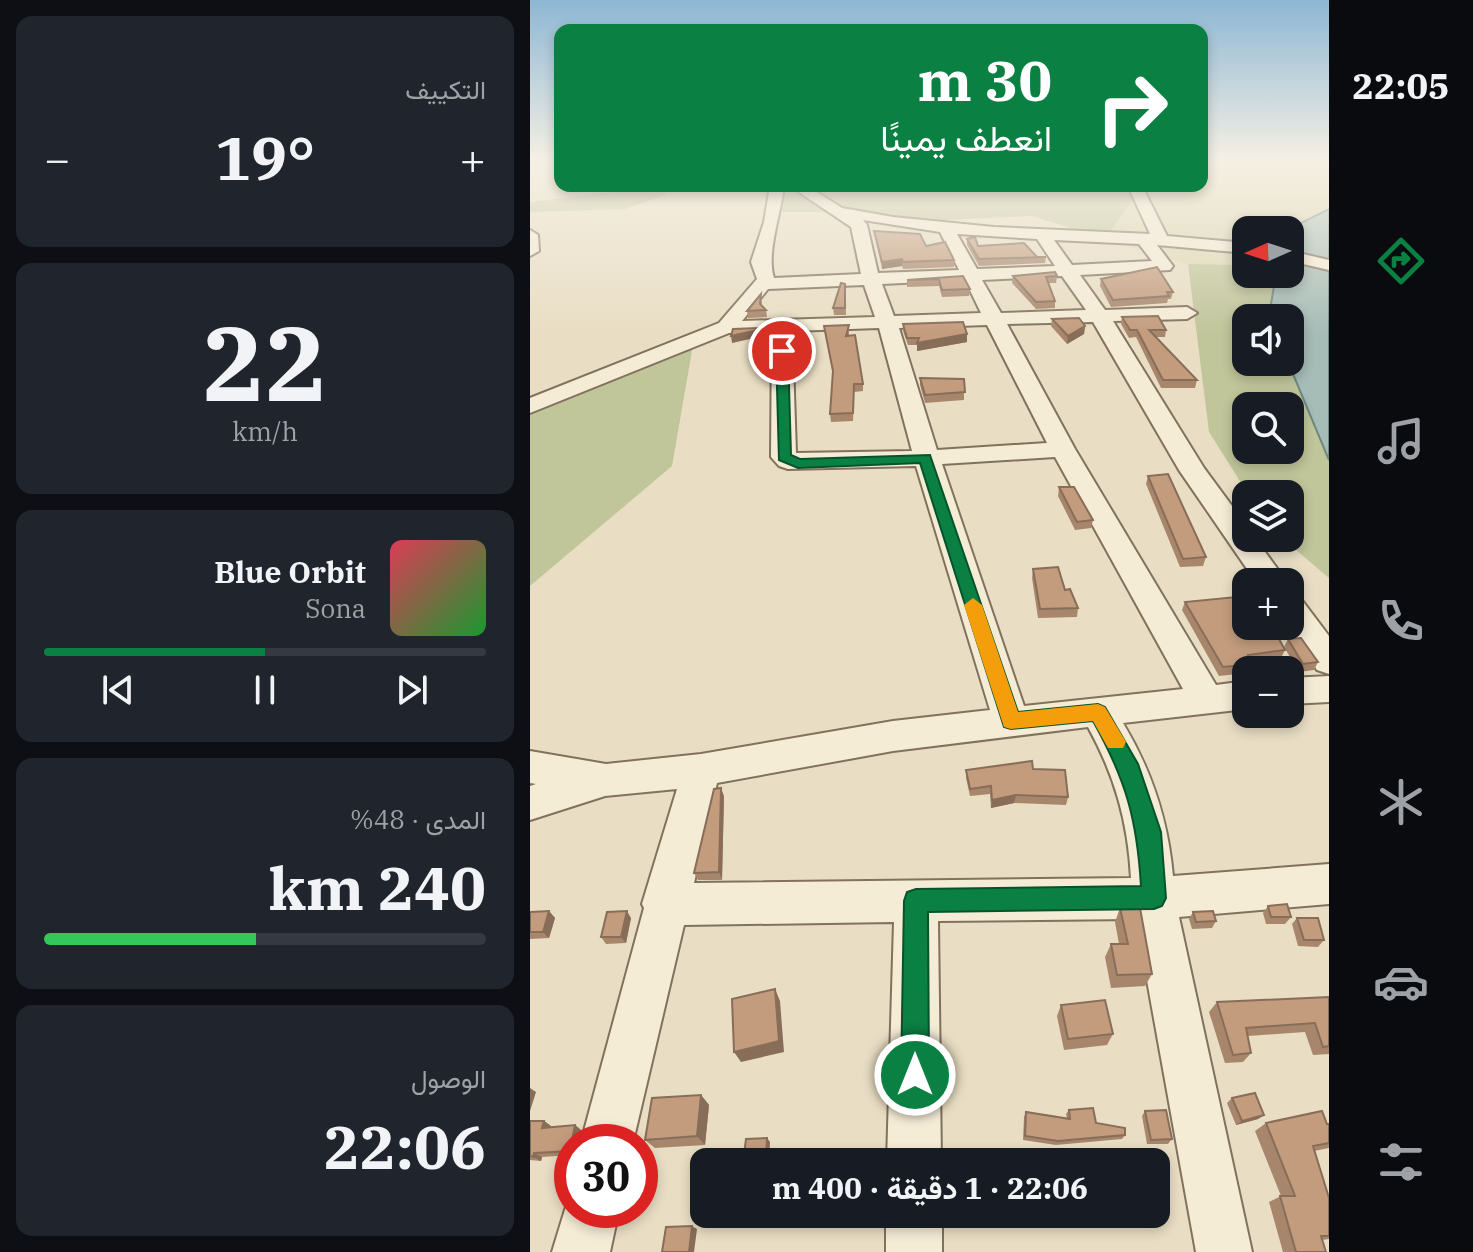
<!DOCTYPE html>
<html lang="ar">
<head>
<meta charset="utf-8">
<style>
	:root { --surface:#171b24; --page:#20242c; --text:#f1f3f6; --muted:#9ea1a6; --line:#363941; --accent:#0b8043 }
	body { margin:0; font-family:"IBM Plex Serif",Vazirmatn,serif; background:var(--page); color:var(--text); direction:rtl; height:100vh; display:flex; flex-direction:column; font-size:30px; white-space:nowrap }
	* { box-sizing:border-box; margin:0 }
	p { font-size:26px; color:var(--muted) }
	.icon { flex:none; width:44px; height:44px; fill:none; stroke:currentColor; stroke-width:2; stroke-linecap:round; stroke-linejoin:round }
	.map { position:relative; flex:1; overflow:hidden; direction:ltr }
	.side { display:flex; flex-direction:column; gap:16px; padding:16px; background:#0d0f14; width:530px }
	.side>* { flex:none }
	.top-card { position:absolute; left:24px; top:24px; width:654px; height:168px; border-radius:16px; box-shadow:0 4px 12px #0003; direction:rtl; background:#0b8043; color:#fff; overflow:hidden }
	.needle { width:52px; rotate:267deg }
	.buttons { position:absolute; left:702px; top:216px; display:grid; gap:16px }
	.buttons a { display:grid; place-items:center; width:72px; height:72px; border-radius:16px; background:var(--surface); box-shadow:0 4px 12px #0003; font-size:40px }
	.speed { position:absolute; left:24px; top:1124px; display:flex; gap:16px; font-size:40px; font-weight:700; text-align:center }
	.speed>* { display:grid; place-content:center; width:104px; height:104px; border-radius:50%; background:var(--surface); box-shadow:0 4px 12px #0003; line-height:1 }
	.speed .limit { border:12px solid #d22; background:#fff; color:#111 }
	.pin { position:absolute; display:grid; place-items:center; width:68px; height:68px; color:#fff; margin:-34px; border:4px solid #fff; border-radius:50%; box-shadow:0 2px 8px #0007 }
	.me { position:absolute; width:88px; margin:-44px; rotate:0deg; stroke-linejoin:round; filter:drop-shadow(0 0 6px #0008) }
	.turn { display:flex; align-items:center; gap:28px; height:168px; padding:0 24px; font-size:36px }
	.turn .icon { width:104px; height:104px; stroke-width:2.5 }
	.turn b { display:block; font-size:56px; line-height:68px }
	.big { font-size:60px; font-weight:700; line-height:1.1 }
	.side .card { flex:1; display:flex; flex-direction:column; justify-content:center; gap:12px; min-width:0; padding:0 28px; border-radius:16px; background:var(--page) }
	.side .dial { align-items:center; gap:0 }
	.dial b { font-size:104px; line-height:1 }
	.song { display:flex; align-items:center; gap:24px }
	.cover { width:96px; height:96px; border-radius:12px; background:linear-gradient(135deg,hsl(350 70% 55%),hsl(130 70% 35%)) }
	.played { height:8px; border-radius:4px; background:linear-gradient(90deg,var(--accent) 50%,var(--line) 50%) }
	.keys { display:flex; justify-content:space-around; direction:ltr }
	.heat { display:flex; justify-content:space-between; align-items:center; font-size:44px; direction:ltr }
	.charge { height:12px; border-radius:6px; background:linear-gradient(90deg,#34c759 48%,var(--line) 0) }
	.trip { position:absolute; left:160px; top:1148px; width:480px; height:80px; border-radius:16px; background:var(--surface); box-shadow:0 4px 12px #0003; font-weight:700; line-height:80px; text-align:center; direction:rtl }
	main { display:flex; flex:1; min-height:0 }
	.dock { display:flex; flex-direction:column; width:144px; justify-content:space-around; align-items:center; background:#090b0e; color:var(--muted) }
	.dock .icon { width:56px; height:56px }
	.dock .current { color:var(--accent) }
	.dock b { font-size:36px; color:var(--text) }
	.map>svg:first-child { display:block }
	.farmland { fill:#ddd7b3 }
	.green { fill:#c0c59a; fill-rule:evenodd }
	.water { fill:#a6bcb6; stroke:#6e8983; stroke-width:2 }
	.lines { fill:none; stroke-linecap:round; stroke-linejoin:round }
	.minor-casing { stroke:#81715d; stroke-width:4 }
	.minor { fill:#f5ecd6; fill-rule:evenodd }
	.wall { fill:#a8866c }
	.shaded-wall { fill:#886d58 }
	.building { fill:#c39c7e; stroke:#886d58; stroke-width:2 }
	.route { fill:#0b8043; stroke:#07532c; stroke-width:2 }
	.slow { fill:#f59e0b }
</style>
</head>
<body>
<main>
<nav class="dock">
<b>22:05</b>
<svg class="icon current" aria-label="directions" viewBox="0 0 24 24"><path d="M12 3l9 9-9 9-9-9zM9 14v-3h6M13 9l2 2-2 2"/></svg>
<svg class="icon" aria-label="music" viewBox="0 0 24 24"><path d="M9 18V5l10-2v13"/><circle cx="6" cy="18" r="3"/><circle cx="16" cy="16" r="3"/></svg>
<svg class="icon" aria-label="phone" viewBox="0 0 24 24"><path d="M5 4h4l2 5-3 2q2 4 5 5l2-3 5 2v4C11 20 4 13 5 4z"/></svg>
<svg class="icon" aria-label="climate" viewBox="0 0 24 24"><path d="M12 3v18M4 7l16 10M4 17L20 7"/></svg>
<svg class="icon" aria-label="car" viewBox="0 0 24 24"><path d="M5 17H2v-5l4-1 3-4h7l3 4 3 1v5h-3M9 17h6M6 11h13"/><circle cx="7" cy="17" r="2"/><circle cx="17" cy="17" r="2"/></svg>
<svg class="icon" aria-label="filters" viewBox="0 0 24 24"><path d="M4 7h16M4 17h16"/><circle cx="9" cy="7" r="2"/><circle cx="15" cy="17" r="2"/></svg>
</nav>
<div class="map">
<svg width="799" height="1252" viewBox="0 0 799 1252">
	<rect width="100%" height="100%" fill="#e9dec4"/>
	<path class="farmland" d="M672,159h127v50l-42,21h-41v35l-58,-1 -83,-25 36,-53h61z"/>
	<path class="green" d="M130,186l6,9 -41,14 -95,3v-10z
		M251,186h11l45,26h-61z
		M601,186l4,10 -30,43 -73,-23 -131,6 -53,-11 -41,-24z
		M658,264l58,1v9h30l-6,44h-24v44h42l41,98v118l-47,-40h8v-44h-42l-39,-62zM716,406h44v44h-44z
		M163,345l-21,121 -142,120v-177z"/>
	<path class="water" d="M799,209v251l-41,-98 2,-44 -21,-2 7,-42h14v-44h-3z"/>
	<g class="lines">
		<g class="minor-casing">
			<path id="minor" d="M240,186h14c-3,28 -18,67 -10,92l87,-4 -10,-47 -61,-41h17l35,22 51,9 101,10 156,7 -22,-48h14l25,50 79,7v10l-89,-8 16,21 -3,4 -90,5 25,35 82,-3 10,6 -10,6 -74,2 91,147 42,57v13h9l32,44h-31l-77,-112 -86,-148 -86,2 68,125 141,236 30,-4v28l-123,14c29,48 45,97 50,153l156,-12v40l-150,13 73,335h-56l-60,-333 -198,2 3,241h-54l7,-240 -210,3 -51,217h-52l63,-234 -2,-4 35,-115 -72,7 -75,24v-34l6,-2 -6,-1v-32l76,13 95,-10 192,-33 97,-11 -74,-244 -128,3 -9,-3 -8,-9 1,-125 -43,1 -199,80v-15l189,-75 38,-44 -6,-17 13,-40zM333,220l77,12 19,38 -81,3 -11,-48zM427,234l80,5 18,27 -78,3zM524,240l85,4 13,17 -80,4zM532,276l24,34 -85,3 -19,-33zM435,280l16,33 -87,3 -12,-32zM334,285l11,32 -133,4 26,-32zM457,325l60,118 -110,7 -38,-122zM349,328l33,123 -116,2 -4,-122zM525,457l128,232 -159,17 -82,-242zM558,727c27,49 40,95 43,151l-437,5 23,-100 176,-32z
				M0,230l8,5 1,16 -9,5z
				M760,251l39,9v10l-39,-9z
				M760,596l11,3 28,37v38l-12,-4 -30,-44h3z
				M799,676v26l-39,2v-26z
				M41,1190l1,20h47l-9,42h-58z
				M356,1214h56v38h-56z"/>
		</g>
		<use href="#minor" class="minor"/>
	</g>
	<path class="wall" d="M344,231l52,15 28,14v7l-51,2 -1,-3 -20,3z
		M437,239l11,7 59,11h9l-1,6 -66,3 -12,-21z
		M433,276l7,13 -1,7 -27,1 -3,-11 -32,1v-7z
		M483,276h44l-1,7h-7l6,18v7l-19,1 -24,-26z
		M571,279l72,13 -2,7h-3l-1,4 -56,4 -11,-21z
		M315,284l1,31h-12l-1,-7z
		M232,301v5l4,4 1,7 -19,1 -1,-7z
		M592,317l44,13 -1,7h-9l41,43 -2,8h-34l-25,-51 -7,1 -8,-14z
		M522,319l33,7 -1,8 -17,10 -16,-18z
		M373,324l64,18 -50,9v-6h-9l-5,-14z
		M319,325v10l14,49v7l-9,1 -1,29 -22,1 -1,-8 3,-40 -9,-48z
		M390,378l44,1v21l-39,3 -5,-18z
		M618,476l58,81 -3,9 -23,1 -34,-83z
		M529,487l34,33 -2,8 -16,2 -17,-34z
		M503,569l32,21 13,18 -1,9 -39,1 -6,-40z
		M655,602l100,48 -4,8 -29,4 1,2 -2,6h-5v3l-27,3 -37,-66z
		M758,639l30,23 -4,8 -15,2 -15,-25z
		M503,769l35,28 -2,8 -52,-2 -23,5 -1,-14 -20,2 -4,-18v-8z
		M194,796l-2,84h-24l-4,-7z
		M738,906l23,11 -6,7h-19l-3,-11z
		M590,908l32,66 -7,12 -34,2 -6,-31 6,-13h8l-4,-22z
		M19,911l6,7 -6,20 -19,1v-27z
		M663,912l23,9 -4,7 -20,1 -3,-10z
		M101,918l-5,25 -20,1 -5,-7z
		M767,918l27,22 -6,7 -20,-1 -6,-22z
		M799,997v57l-16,1 -8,-23 -57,4 3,17 -8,9 -18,1 -16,-51 8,-10z
		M531,1005l52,29 -6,11 -43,5 -7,-34z
		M171,1095l8,10 -4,40 -50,3 -10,-8z
		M702,1098l32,17 -6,4 -22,6 -9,-22z
		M539,1110l27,13 29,12 -3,4 -66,6 -33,-5 1,-23 2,-5 41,7 -1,-5z
		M615,1111l27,28 -4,5h-21l-5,-28z
		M0,1121h14l7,5 -1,1 25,-2 6,5 -2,10 17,2h-24v13l-30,2 -1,4 -11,-1z
		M736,1123l63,1v24l-15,3 15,47v41l-7,1 4,12h-43l-14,-50 12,-6 -26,-65z"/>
	<path class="shaded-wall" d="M372,259v7l-20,3v-7z
		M555,326l-1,8 -17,10 1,-8z
		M228,330l1,7 -27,6 -1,-7z
		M437,334v8l-50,9v-8z
		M191,788l3,8 -2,84 -3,-8z
		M486,795l-2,8 -23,5 1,-8z
		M19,911l6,7 -6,20 -6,-6z
		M97,911l4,7 -5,25 -5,-6z
		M245,989l5,12 4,51 -43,10 -7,-10z
		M0,1088l6,4 -6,19z
		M171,1095l8,10 -4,40 -8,-9z
		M734,1115l-6,4 -22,6 6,-4z
		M14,1121l7,5 -2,7 -7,-5z
		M45,1125l6,5 -2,12 -7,-2z
		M237,1138l3,4 -1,20h-3z
		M4,1153l8,4 -1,4 -8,-4z
		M162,1226l5,3 -3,23h-5z"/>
	<path class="building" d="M344,231l46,3 6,12 19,-4 9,18 -51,2 -1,-3 -20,3z
		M445,237l3,9 46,-3 13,14h9l-67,2 -12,-20z
		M627,267l16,25h-6l2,4 -56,4 -12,-21z
		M525,272l2,4 -11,1 9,24 -19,1 -23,-26z
		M433,276l7,13 -28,1 -3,-11 -32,1z
		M311,283l4,1v24h-12z
		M231,294l-1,10 6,6 -19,1z
		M628,316l8,14h-17l48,50h-34l-26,-50h-7l-8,-13z
		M549,318l6,8 -17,10 -16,-17z
		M433,322l4,12 -50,9 2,-5h-12l-4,-14z
		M319,325l-3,11 9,-1 8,49h-9l-1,29 -23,1 3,-43 -9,-45z
		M228,328v2l-27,6 2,-7z
		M390,378l44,1 1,13 -40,3z
		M638,474l38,83 -23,2 -35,-83z
		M529,487h15l19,33 -16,2z
		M528,567l7,23 5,-1 8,19 -38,1 -7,-40z
		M716,596v30h26l13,24 -37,5 5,9 -30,3 -38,-65z
		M771,638l17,24 -15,2 -15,-25z
		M502,761l1,8 32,1 3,27 -52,-2 -24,5 -1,-14 -21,3 -4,-19z
		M191,788l-2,84 -25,1 20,-84z
		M757,904l4,13h-20l-3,-11z
		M590,908h20l12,66 -35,1 -6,-31h17z
		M19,911l-6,21h-13v-20z
		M97,911l-6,26h-20l6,-25z
		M683,911l3,10 -20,1 -3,-10z
		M767,918h21l6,22h-20z
		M245,989l4,52 -45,11 -2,-53z
		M799,997v49l-6,1 -8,-24 -69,5 5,25 -18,2 -16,-53z
		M575,1000l8,34 -45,5 -7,-34z
		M725,1093l9,22 -22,6 -10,-23z
		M171,1095l-4,41 -52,4 7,-42z
		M563,1108l3,15 29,5v7l-67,6 -33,-5 1,-24 44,7 -1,-9z
		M636,1110l6,29 -21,1 -6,-29z
		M792,1111l5,13h2v19l-16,3 16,52v38h-8l5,16h-30l-16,-56h15l-29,-73z
		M0,1121h14l-2,7 33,-3 -3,15 22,1v1h-22v9l-38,2 -1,4 -3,-1z
		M237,1138l-1,24h-23l3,-23z
		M162,1226l-3,26h-27l4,-25z"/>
	<linearGradient id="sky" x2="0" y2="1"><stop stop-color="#8db7d4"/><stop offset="0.48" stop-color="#f5f0e4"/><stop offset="1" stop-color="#f5f0e4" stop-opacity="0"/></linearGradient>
	<rect width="799" height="334" fill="url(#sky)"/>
	<path class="route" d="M252,347l6,4 3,104 9,4 130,-4 88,257 80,-8 7,3 33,57 23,68 5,66 -4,8 -8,3 -226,3 1,163 -4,10 -10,4 -10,-4 -4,-10 3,-174 3,-9 9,-3 225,-3c-4,-67 -15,-106 -48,-165l-82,8 -7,-2 -84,-264 -122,5 -19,-8 -3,-109z"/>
	<path class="slow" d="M443,598l9,7 36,107 80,-8 7,3 21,35 -3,6h-15l-15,-27 -82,8 -7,-2 -40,-122z"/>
</svg>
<div class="buttons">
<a><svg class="needle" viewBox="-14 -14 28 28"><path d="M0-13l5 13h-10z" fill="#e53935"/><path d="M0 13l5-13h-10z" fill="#9ea1a6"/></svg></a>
<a><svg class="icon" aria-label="sound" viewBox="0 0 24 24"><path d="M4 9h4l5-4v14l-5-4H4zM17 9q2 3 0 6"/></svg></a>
<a><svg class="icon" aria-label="search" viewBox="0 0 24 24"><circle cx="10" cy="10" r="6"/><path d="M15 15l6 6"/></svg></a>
<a><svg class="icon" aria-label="layers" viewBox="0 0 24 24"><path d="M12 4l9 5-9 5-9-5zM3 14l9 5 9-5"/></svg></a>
<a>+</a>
<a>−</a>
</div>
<div class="speed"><div class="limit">30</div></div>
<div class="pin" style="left:252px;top:351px;background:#d93025"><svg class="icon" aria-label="arrive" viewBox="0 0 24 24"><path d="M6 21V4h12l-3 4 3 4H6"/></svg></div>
<svg class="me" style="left:385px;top:1075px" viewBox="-20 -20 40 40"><circle r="17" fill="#0b8043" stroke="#fff" stroke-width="3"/><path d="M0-11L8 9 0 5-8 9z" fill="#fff"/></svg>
<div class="trip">22:06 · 1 دقيقة · 400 m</div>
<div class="top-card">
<div class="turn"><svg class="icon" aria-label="right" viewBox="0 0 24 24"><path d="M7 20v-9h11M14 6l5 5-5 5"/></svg><div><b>30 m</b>انعطف يمينًا</div></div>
</div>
</div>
<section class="side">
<div class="card"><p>التكييف</p>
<div class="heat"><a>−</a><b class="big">19°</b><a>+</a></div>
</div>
<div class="card dial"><b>22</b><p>km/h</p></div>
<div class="card">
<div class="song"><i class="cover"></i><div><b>Blue Orbit</b><p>Sona</p></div></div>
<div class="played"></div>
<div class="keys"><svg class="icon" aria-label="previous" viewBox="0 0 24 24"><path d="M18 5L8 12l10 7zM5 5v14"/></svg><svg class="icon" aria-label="pause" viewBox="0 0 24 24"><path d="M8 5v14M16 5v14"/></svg><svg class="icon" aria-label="next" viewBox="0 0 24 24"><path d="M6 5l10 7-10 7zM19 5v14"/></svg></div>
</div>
<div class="card"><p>المدى · 48%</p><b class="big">240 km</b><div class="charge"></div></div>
<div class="card"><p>الوصول</p><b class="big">22:06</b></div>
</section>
</main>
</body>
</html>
